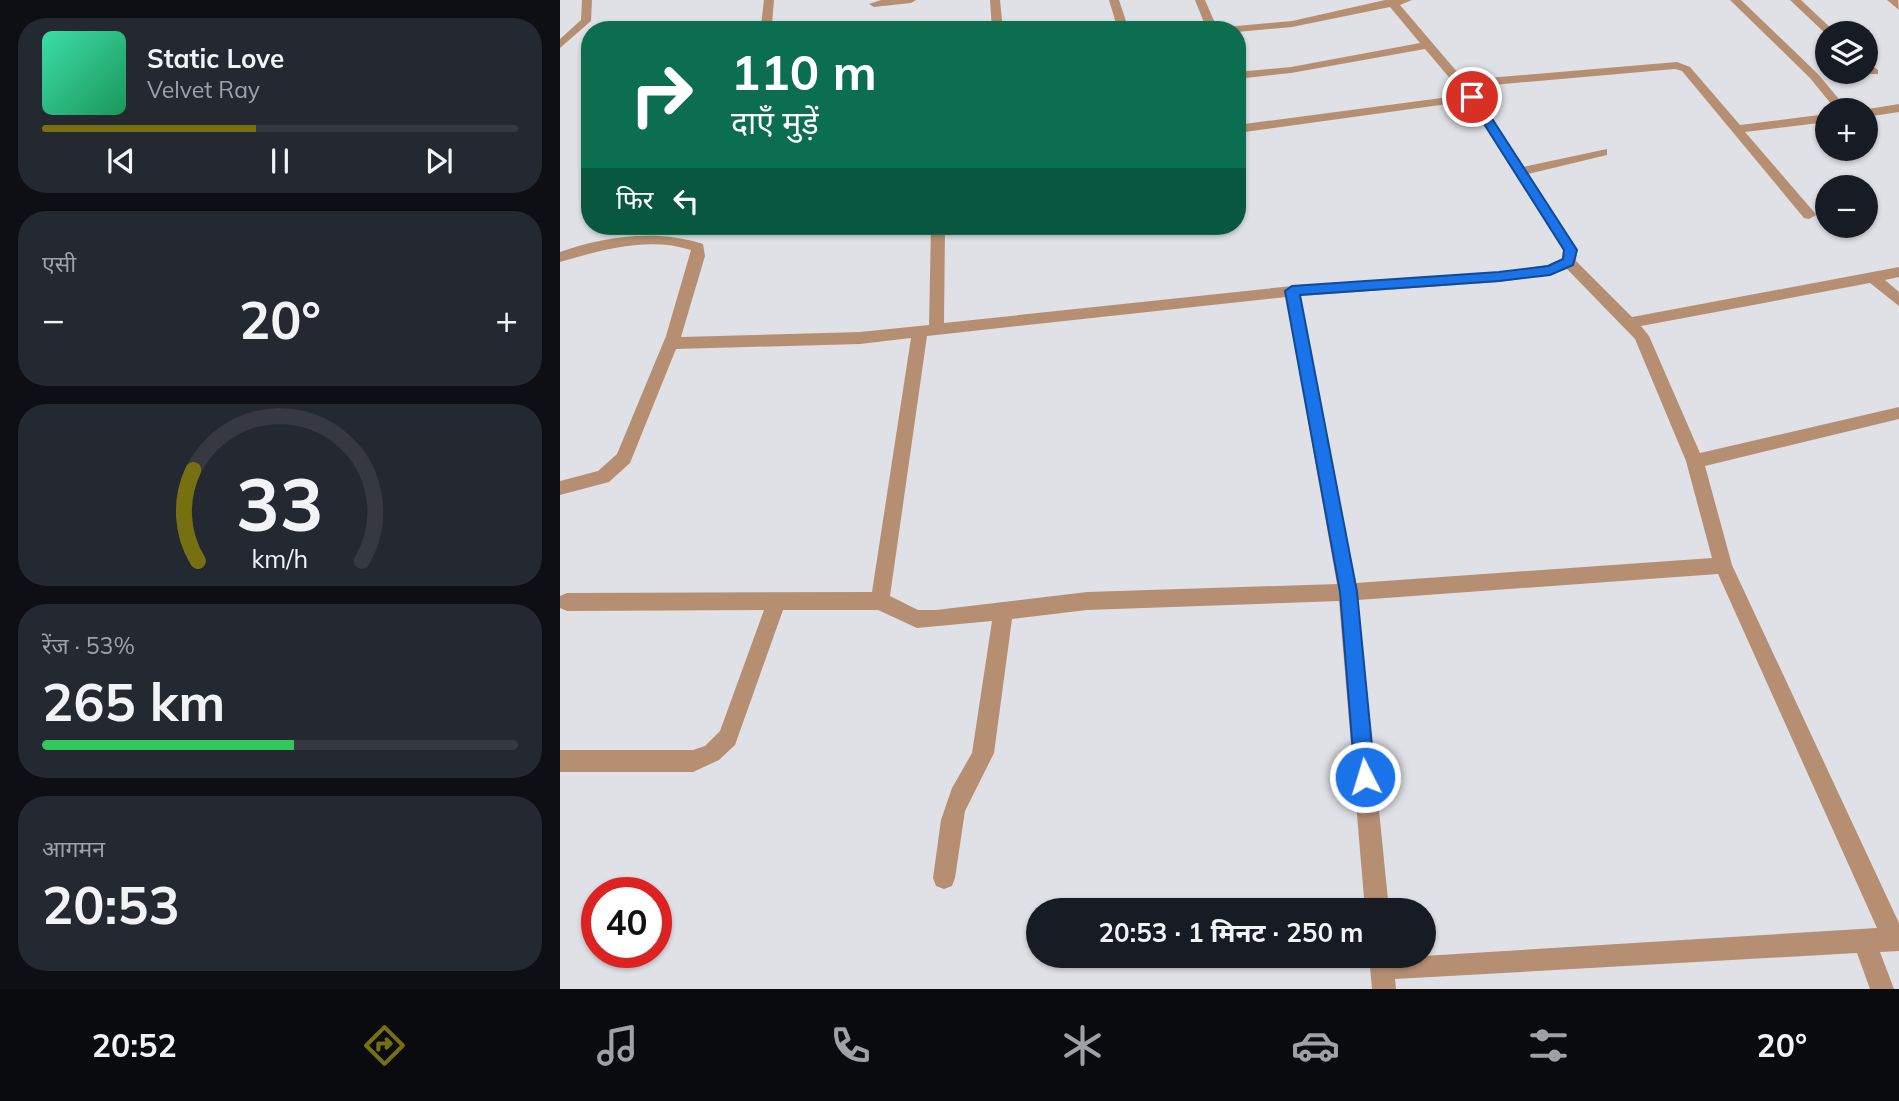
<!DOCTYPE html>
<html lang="hi">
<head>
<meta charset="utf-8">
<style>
	:root { --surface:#171b24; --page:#242831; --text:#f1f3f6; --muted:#9ea1a6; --line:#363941; --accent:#777011 }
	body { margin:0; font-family:Mulish,"Noto Sans Devanagari",sans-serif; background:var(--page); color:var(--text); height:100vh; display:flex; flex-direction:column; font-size:26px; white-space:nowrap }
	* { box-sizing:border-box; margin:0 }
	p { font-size:23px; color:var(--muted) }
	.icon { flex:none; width:38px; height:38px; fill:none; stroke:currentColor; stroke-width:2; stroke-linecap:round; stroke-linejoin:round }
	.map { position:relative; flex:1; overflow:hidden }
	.side { display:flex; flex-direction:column; gap:18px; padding:18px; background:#0d0f14; width:560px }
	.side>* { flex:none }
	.top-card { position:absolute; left:21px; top:21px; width:665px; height:214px; border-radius:28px; box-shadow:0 2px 5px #0004; background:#0b6e4f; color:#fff; overflow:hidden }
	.tools { position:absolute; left:1255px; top:21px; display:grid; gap:14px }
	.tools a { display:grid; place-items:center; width:63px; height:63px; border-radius:50%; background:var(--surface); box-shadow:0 2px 5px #0004; font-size:35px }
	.speed { position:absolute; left:21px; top:877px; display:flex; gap:14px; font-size:35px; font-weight:700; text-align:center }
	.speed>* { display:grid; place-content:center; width:91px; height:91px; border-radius:50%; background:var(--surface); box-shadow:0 2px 5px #0004; line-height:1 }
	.speed .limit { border:10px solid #d22; background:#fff; color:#111 }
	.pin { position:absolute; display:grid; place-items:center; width:60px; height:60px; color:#fff; margin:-30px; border:4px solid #fff; border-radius:50%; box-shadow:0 2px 7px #0007 }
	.me { position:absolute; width:77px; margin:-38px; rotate:355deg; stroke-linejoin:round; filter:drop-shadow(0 0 5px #0008) }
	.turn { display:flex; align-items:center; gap:24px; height:147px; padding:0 35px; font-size:32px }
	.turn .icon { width:91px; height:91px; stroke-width:2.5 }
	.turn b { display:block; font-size:49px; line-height:60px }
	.then { display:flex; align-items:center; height:66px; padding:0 35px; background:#0003; gap:14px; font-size:26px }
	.big { font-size:52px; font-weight:700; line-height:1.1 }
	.side .tile { flex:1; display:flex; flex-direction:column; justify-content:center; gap:10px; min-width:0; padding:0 24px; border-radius:28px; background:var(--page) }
	.side .dial { align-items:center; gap:0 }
	.dial svg { height:182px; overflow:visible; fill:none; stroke:var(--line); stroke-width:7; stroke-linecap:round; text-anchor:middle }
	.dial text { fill:var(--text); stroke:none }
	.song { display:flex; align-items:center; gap:21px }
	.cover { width:84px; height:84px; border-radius:10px; background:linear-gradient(135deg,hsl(160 70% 55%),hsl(150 70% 35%)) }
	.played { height:7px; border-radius:4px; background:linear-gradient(90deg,var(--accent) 45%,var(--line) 45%) }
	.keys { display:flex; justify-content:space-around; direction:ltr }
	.heat { display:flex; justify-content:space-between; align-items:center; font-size:38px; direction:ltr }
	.charge { height:10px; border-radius:5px; background:linear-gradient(90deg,#34c759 53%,var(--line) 0) }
	.trip { position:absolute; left:466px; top:898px; width:410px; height:70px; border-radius:35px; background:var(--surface); box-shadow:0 2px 5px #0004; font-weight:700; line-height:70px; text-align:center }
	.dock { display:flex; height:112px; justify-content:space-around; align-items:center; background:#090b0e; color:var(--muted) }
	.dock .icon { width:49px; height:49px }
	.dock .selected { color:var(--accent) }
	.dock b { font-size:32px; color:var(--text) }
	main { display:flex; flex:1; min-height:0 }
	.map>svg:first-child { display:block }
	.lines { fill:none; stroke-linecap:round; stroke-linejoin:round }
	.minor { fill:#b68f73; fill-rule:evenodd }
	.route { fill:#1a73e8; stroke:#114b97; stroke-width:2 }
</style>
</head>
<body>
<main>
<section class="side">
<div class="tile">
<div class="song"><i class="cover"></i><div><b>Static Love</b><p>Velvet Ray</p></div></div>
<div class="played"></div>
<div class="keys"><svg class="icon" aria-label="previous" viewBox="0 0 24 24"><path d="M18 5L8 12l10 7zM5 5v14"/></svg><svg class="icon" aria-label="pause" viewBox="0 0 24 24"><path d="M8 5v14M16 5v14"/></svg><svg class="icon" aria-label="next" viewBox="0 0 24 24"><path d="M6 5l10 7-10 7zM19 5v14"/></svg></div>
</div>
<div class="tile"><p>एसी</p>
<div class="heat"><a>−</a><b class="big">20°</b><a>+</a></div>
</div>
<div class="tile dial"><svg viewBox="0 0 100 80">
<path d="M14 69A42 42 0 1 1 86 69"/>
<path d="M14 69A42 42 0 0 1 12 29" stroke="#777011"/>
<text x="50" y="56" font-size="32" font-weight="700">33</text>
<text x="50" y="72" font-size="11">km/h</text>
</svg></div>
<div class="tile"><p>रेंज · 53%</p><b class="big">265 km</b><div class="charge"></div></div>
<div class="tile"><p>आगमन</p><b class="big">20:53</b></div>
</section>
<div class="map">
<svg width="1339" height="989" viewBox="0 0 1339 989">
	<rect width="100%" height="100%" fill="#dfe1e6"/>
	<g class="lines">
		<path class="minor" d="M22,0h10l-1,21 -31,27v-9l21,-19z
			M204,0h10l-2,24 4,6h-11l-4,-5z
			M321,0h35l-5,3 -37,4 -5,-3z
			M430,0h10l3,30h-11z
			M549,0h10l10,30h-11z
			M635,0h10l13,30h-11z
			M825,0h27l-12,5 64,75 213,-18 13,5 50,58 87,-11v8l-82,10 69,80 2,3 -7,4 -5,-1 -122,-147 -7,-2 -205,18 53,80 84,-18v6l-79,19 49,76 -1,11 56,56 267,-50v10l-14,3 14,12v14l-29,-23 -229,43 8,10 51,117 199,-46v12l-194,47 27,99 167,358v28l-19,1 14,37h-24l-13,-36 -462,26 1,10h-24l-3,-33h54l454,-28 -159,-354 -360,26 31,310h-24l-26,-309 -252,9 -75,9 -18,134 -29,58 -10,67 -3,8 -8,3 -8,-3 -3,-8 8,-58 11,-32 20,-35 20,-132 -75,7 -39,-18h-95l-48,135 -16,15 -26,12h-133v-22h133l12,-4 15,-15 44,-121 -197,1 -7,-3v-12l7,-3 305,-1 39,-254 -51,6 -184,5 -46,114 -21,19 -49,13v-14l38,-10 19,-17 49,-118 25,-86c-42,-14 -90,0 -131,12v-10c45,-16 97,-23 143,-8l2,12 -24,81 179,-5 69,-7 2,-99h14l-1,97 348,-37 207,-14 49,-7 14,-6 1,-9 -94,-149 -232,32v-8l227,-30 -39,-46 -134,24 -54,6v-7l54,-5 129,-24 -30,-36 -98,20 -55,5v-2h-17l5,-3 67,-6zM1007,269l68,70 51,122 26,97 -356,25 -56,-287 199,-14 51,-7zM726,297l51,287 -250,8 -151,18h-18l-28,-14 37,-260z
			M1170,0h11l77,74 30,36h-12l-26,-32z
			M1230,0h11l35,33 -9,2z
			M1327,0h11l1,10z
			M1306,61l12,9v4h-8l-4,-4z
			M1339,104v8l-33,5v-7h-4z"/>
	</g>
	<path class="route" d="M912,94l6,3 99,153 -4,15 -23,10 -51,6 -199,14 57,297 18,185 -3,7 -7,3 -7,-3 -3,-7 -15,-185 -55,-301 7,-5 207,-14 49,-6 15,-7 1,-9 -97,-153z"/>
</svg>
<div class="tools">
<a><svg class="icon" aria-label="layers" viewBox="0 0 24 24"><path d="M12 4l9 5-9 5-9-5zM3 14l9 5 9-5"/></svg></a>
<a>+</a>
<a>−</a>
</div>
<div class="speed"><div class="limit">40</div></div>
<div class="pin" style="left:912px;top:97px;background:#d93025"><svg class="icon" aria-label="arrive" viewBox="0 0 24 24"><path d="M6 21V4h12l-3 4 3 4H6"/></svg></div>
<svg class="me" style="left:805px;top:777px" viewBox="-20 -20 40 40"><circle r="17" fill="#1a73e8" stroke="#fff" stroke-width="3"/><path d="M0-11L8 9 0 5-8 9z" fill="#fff"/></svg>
<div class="trip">20:53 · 1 मिनट · 250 m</div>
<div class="top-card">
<div class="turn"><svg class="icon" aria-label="right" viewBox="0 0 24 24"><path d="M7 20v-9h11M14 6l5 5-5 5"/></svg><div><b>110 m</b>दाएँ मुड़ें</div></div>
<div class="then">फिर<svg class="icon" aria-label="left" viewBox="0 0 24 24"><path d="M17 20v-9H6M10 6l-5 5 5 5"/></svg></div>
</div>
</div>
</main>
<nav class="dock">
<b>20:52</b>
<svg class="icon selected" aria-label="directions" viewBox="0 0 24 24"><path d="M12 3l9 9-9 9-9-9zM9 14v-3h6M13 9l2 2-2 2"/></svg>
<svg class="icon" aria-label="music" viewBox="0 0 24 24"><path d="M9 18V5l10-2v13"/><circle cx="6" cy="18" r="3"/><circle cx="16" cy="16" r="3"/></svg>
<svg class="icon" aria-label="phone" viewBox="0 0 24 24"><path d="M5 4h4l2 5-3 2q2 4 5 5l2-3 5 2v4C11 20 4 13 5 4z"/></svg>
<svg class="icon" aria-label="climate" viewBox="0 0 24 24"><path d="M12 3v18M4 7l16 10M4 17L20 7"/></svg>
<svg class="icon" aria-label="car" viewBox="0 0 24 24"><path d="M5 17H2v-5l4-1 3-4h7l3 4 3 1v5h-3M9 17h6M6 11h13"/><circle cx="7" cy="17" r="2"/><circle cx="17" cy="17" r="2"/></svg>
<svg class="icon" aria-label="filters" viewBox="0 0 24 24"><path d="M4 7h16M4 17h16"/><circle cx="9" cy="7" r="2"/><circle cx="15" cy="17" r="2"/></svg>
<b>20°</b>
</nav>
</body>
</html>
